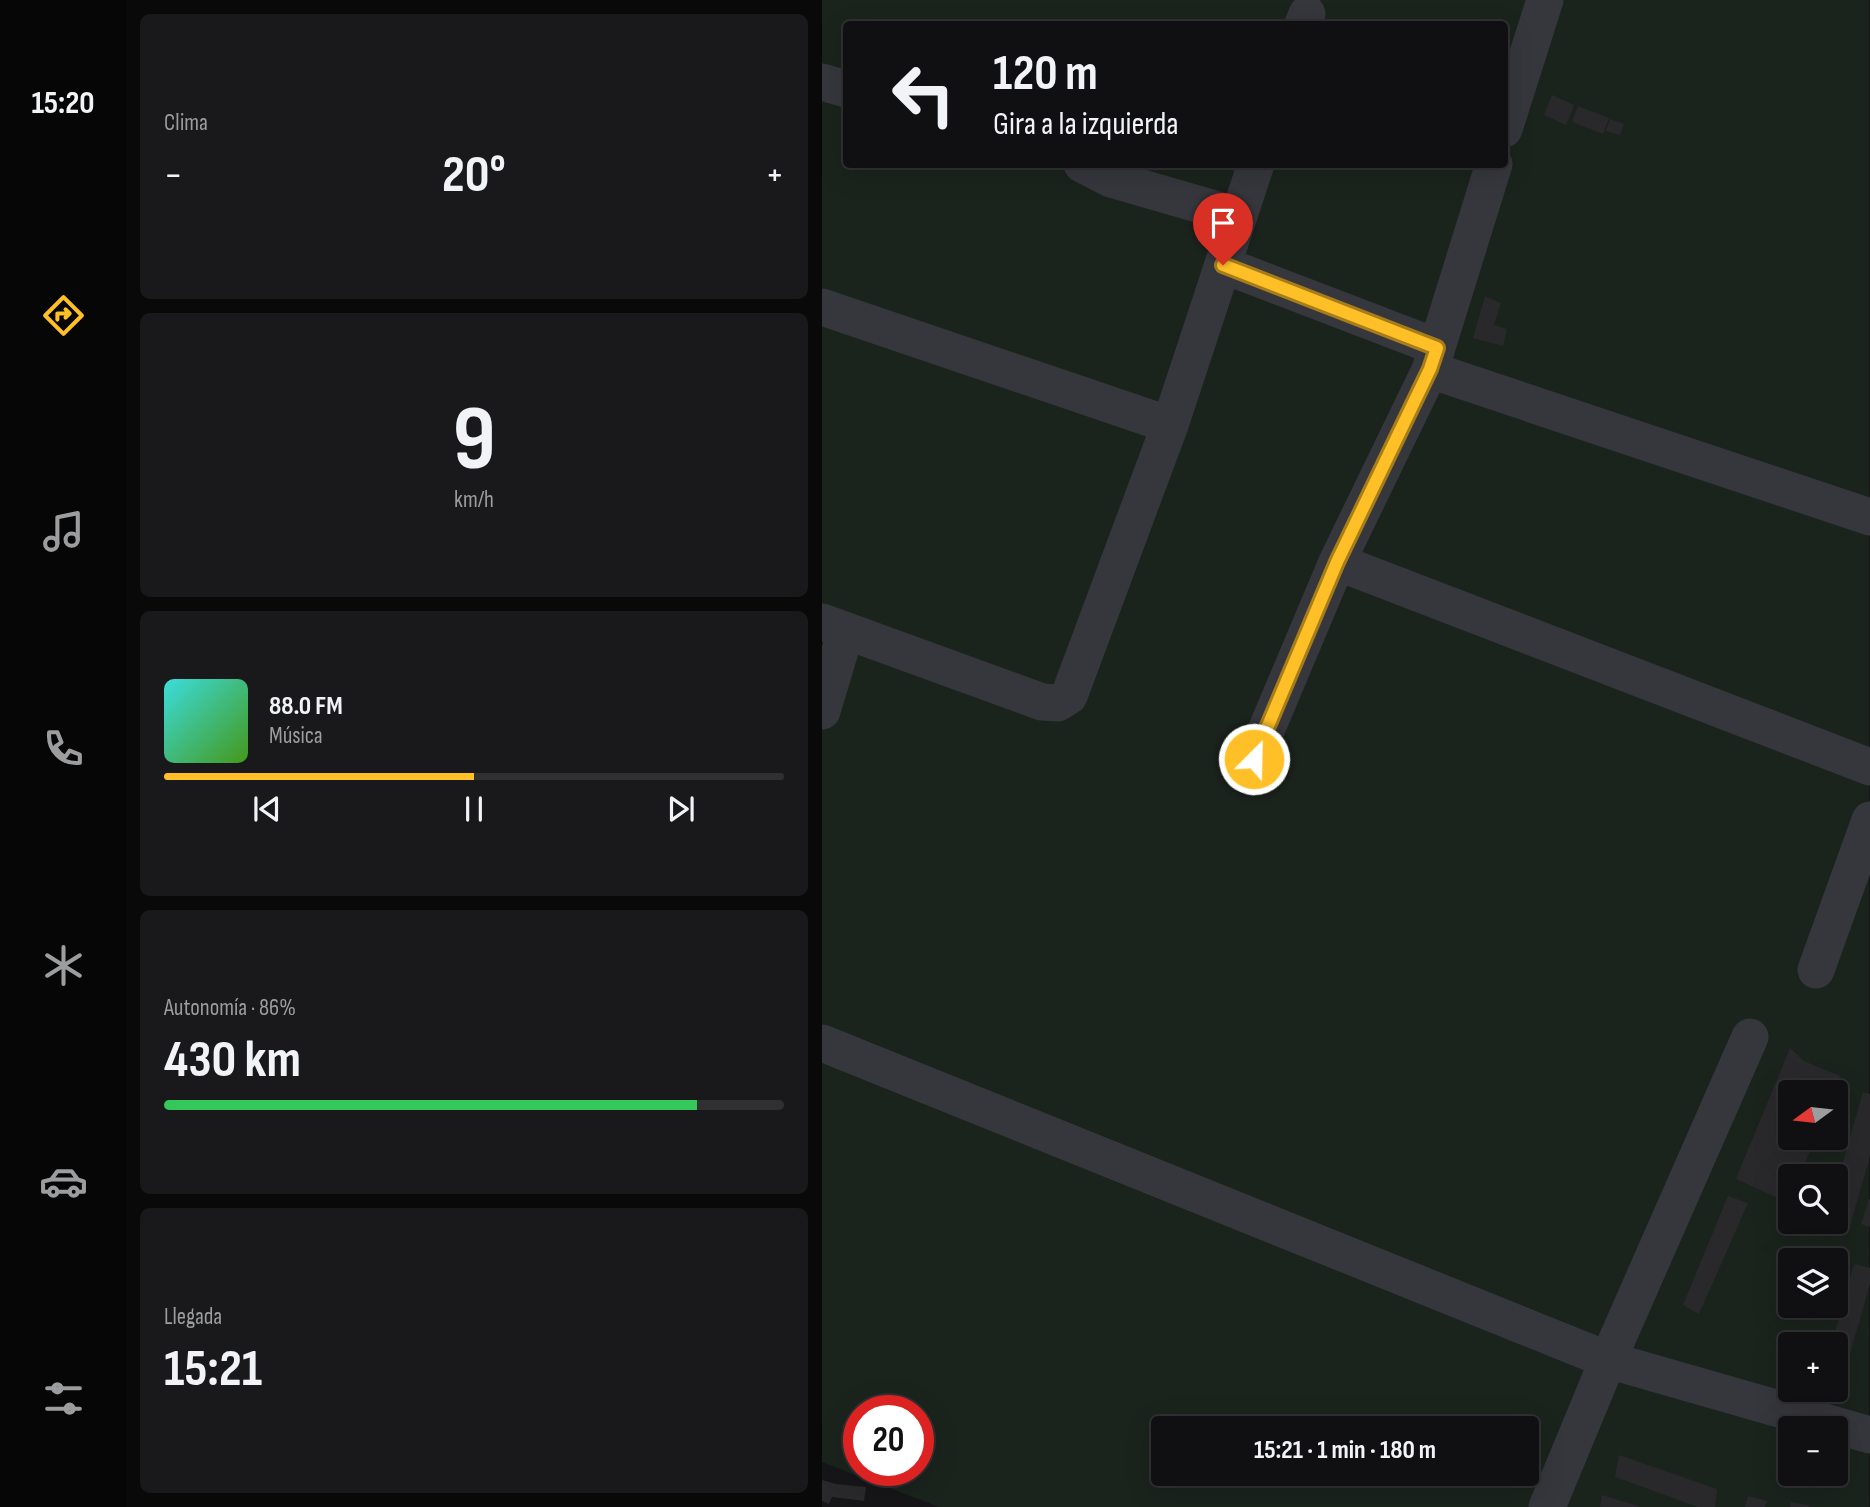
<!DOCTYPE html>
<html lang="es">
<head>
<meta charset="utf-8">
<style>
	:root { --surface:#101012; --page:#19191b; --text:#f1f3f6; --muted:#9c9d9f; --line:#303032; --accent:#ffc027 }
	body { margin:0; font-family:"Sofia Sans Condensed",sans-serif; background:var(--page); color:var(--text); height:100vh; display:flex; flex-direction:column; font-size:26px; white-space:nowrap }
	* { box-sizing:border-box; margin:0 }
	p { font-size:23px; color:var(--muted) }
	.icon { flex:none; width:38px; height:38px; fill:none; stroke:currentColor; stroke-width:2; stroke-linecap:round; stroke-linejoin:round }
	.map { position:relative; flex:1; overflow:hidden }
	.side { display:flex; flex-direction:column; gap:14px; padding:14px; background:#09090a; width:696px }
	.side>* { flex:none }
	.banner { position:absolute; left:21px; top:21px; width:665px; height:147px; border-radius:7px; box-shadow:0 7px 28px #0002,0 0 0 2px var(--line); background:#101012; color:var(--text); overflow:hidden }
	.needle { width:46px; rotate:255deg }
	.fabs { position:absolute; left:956px; top:1080px; display:grid; gap:14px }
	.fabs a { display:grid; place-items:center; width:70px; height:70px; border-radius:7px; background:var(--surface); box-shadow:0 7px 28px #0002,0 0 0 2px var(--line); font-size:35px }
	.speed { position:absolute; left:21px; top:1395px; display:flex; gap:14px; font-size:35px; font-weight:700; text-align:center }
	.speed>* { display:grid; place-content:center; width:91px; height:91px; border-radius:50%; background:var(--surface); box-shadow:0 7px 28px #0002,0 0 0 2px var(--line); line-height:1 }
	.speed .limit { border:10px solid #d22; background:#fff; color:#111 }
	.pin { position:absolute; display:grid; place-items:center; width:60px; height:60px; color:#fff; margin:-72px -30px; border-radius:50% 50% 50% 0; rotate:-45deg; box-shadow:0 0 7px #0007 }
	.pin .icon { rotate:45deg }
	.me { position:absolute; width:77px; margin:-38px; rotate:23deg; stroke-linejoin:round; filter:drop-shadow(0 0 5px #0008) }
	.turn { display:flex; align-items:center; gap:24px; height:147px; padding:0 35px; font-size:32px }
	.turn .icon { width:91px; height:91px; stroke-width:2.5 }
	.turn b { display:block; font-size:49px; line-height:60px }
	.big { font-size:52px; font-weight:700; line-height:1.1 }
	.side .card { flex:1; display:flex; flex-direction:column; justify-content:center; gap:10px; min-width:0; padding:0 24px; border-radius:10px; background:var(--page) }
	.side .dial { align-items:center; gap:0 }
	.dial b { font-size:91px; line-height:1 }
	.song { display:flex; align-items:center; gap:21px }
	.cover { width:84px; height:84px; border-radius:10px; background:linear-gradient(135deg,hsl(180 70% 55%),hsl(100 70% 35%)) }
	.played { height:7px; border-radius:4px; background:linear-gradient(90deg,var(--accent) 50%,var(--line) 50%) }
	.keys { display:flex; justify-content:space-around; direction:ltr }
	.heat { display:flex; justify-content:space-between; align-items:center; font-size:38px; direction:ltr }
	.charge { height:10px; border-radius:5px; background:linear-gradient(90deg,#34c759 86%,var(--line) 0) }
	.trip { position:absolute; left:329px; top:1416px; width:388px; height:70px; border-radius:7px; background:var(--surface); box-shadow:0 7px 28px #0002,0 0 0 2px var(--line); font-weight:700; line-height:70px; text-align:center }
	main { display:flex; flex:1; min-height:0 }
	.menu { display:flex; flex-direction:column; width:126px; justify-content:space-around; align-items:center; background:#060607; color:var(--muted) }
	.menu .icon { width:49px; height:49px }
	.menu .selected { color:var(--accent) }
	.menu b { font-size:32px; color:var(--text) }
	.map>svg:first-child { display:block }
	.green { fill:#1b231d; fill-rule:evenodd }
	.building { fill:#29292c }
	.lines { fill:none; stroke-linecap:round; stroke-linejoin:round }
	.minor { stroke:#36373d; stroke-width:37 }
	.route-casing { stroke:#a67d19; stroke-width:18 }
	.route { stroke:#ffc027; stroke-width:12 }
</style>
</head>
<body>
<main>
<nav class="menu">
<b>15:20</b>
<svg class="icon selected" aria-label="directions" viewBox="0 0 24 24"><path d="M12 3l9 9-9 9-9-9zM9 14v-3h6M13 9l2 2-2 2"/></svg>
<svg class="icon" aria-label="music" viewBox="0 0 24 24"><path d="M9 18V5l10-2v13"/><circle cx="6" cy="18" r="3"/><circle cx="16" cy="16" r="3"/></svg>
<svg class="icon" aria-label="phone" viewBox="0 0 24 24"><path d="M5 4h4l2 5-3 2q2 4 5 5l2-3 5 2v4C11 20 4 13 5 4z"/></svg>
<svg class="icon" aria-label="climate" viewBox="0 0 24 24"><path d="M12 3v18M4 7l16 10M4 17L20 7"/></svg>
<svg class="icon" aria-label="car" viewBox="0 0 24 24"><path d="M5 17H2v-5l4-1 3-4h7l3 4 3 1v5h-3M9 17h6M6 11h13"/><circle cx="7" cy="17" r="2"/><circle cx="17" cy="17" r="2"/></svg>
<svg class="icon" aria-label="filters" viewBox="0 0 24 24"><path d="M4 7h16M4 17h16"/><circle cx="9" cy="7" r="2"/><circle cx="15" cy="17" r="2"/></svg>
</nav>
<section class="side">
<div class="card"><p>Clima</p>
<div class="heat"><a>−</a><b class="big">20°</b><a>+</a></div>
</div>
<div class="card dial"><b>9</b><p>km/h</p></div>
<div class="card">
<div class="song"><i class="cover"></i><div><b>88.0 FM</b><p>Música</p></div></div>
<div class="played"></div>
<div class="keys"><svg class="icon" aria-label="previous" viewBox="0 0 24 24"><path d="M18 5L8 12l10 7zM5 5v14"/></svg><svg class="icon" aria-label="pause" viewBox="0 0 24 24"><path d="M8 5v14M16 5v14"/></svg><svg class="icon" aria-label="next" viewBox="0 0 24 24"><path d="M6 5l10 7-10 7zM19 5v14"/></svg></div>
</div>
<div class="card"><p>Autonomía · 86%</p><b class="big">430 km</b><div class="charge"></div></div>
<div class="card"><p>Llegada</p><b class="big">15:21</b></div>
</section>
<div class="map">
<svg width="1048" height="1507" viewBox="0 0 1048 1507">
	<rect width="100%" height="100%" fill="#161618"/>
	<path class="green" d="M0,0h1047v1507h-930l-117,-45zM24,24h658v140h-658zM968,1092h45v46h-45zM968,1176h45v46h-45zM968,1260h45v46h-45zM968,1344h45v46h-45zM37,1410h59v60h-59zM341,1428h364v46h-364zM968,1428h45v46h-45z"/>
	<path class="building" d="M730,95l22,10 -8,20 -22,-10z
		M756,106l31,12 -6,16 -31,-12z
		M788,119l14,5 -4,11 -14,-4z
		M663,296l16,7 -7,22 13,4 -4,17 -30,-8z
		M968,1048l14,13 36,15 -7,16h-43v46h25l-15,38h-10l-1,27 -53,-24z
		M1041,1092l7,2v62l-21,73 -24,-7h10v-32z
		M906,1196l20,7 -49,111 -16,-9z
		M1047,1199h1v28l-9,-3z
		M1032,1264l16,4v16l-28,97 -7,-2v-35h-3z
		M797,1455l98,34 -2,18h-17l-83,-30z
		M0,1480l14,4 30,3 -2,14 -32,-4 -3,7 -7,-3z
		M780,1495l36,11v1h-38z
		M926,1496l19,5 -2,6h-20z
		M969,1502l19,4v1h-20z"/>
	<g class="lines">
		<path class="minor" d="M481,24l4,-10
			M0,82l24,7
			M682,129l41,-129
			M260,164l29,15 128,37
			M401,265l214,82
			M0,307l348,118
			M608,370l440,147
			M515,562l533,205
			M0,622l220,80 16,1 11,-7 101,-271 86,-261
			M0,711l24,-80
			M432,759l83,-197 93,-192 64,-206
			M994,970l54,-150
			M0,1043l786,317 262,75
			M725,1507l61,-147 142,-323"/>
	</g>
	<g class="lines">
		<g class="route-casing">
			<path id="route" d="M401,265l214,83 -7,21 -93,193 -83,197"/>
		</g>
		<use href="#route" class="route"/>
	</g>
</svg>
<div class="fabs">
<a><svg class="needle" viewBox="-14 -14 28 28"><path d="M0-13l5 13h-10z" fill="#e53935"/><path d="M0 13l5-13h-10z" fill="#9c9d9f"/></svg></a>
<a><svg class="icon" aria-label="search" viewBox="0 0 24 24"><circle cx="10" cy="10" r="6"/><path d="M15 15l6 6"/></svg></a>
<a><svg class="icon" aria-label="layers" viewBox="0 0 24 24"><path d="M12 4l9 5-9 5-9-5zM3 14l9 5 9-5"/></svg></a>
<a>+</a>
<a>−</a>
</div>
<div class="speed"><div class="limit">20</div></div>
<div class="pin" style="left:401px;top:265px;background:#d93025"><svg class="icon" aria-label="arrive" viewBox="0 0 24 24"><path d="M6 21V4h12l-3 4 3 4H6"/></svg></div>
<svg class="me" style="left:432px;top:759px" viewBox="-20 -20 40 40"><circle r="17" fill="#ffc027" stroke="#fff" stroke-width="3"/><path d="M0-11L8 9 0 5-8 9z" fill="#fff"/></svg>
<div class="trip">15:21 · 1 min · 180 m</div>
<div class="banner">
<div class="turn"><svg class="icon" aria-label="left" viewBox="0 0 24 24"><path d="M17 20v-9H6M10 6l-5 5 5 5"/></svg><div><b>120 m</b>Gira a la izquierda</div></div>
</div>
</div>
</main>
</body>
</html>
